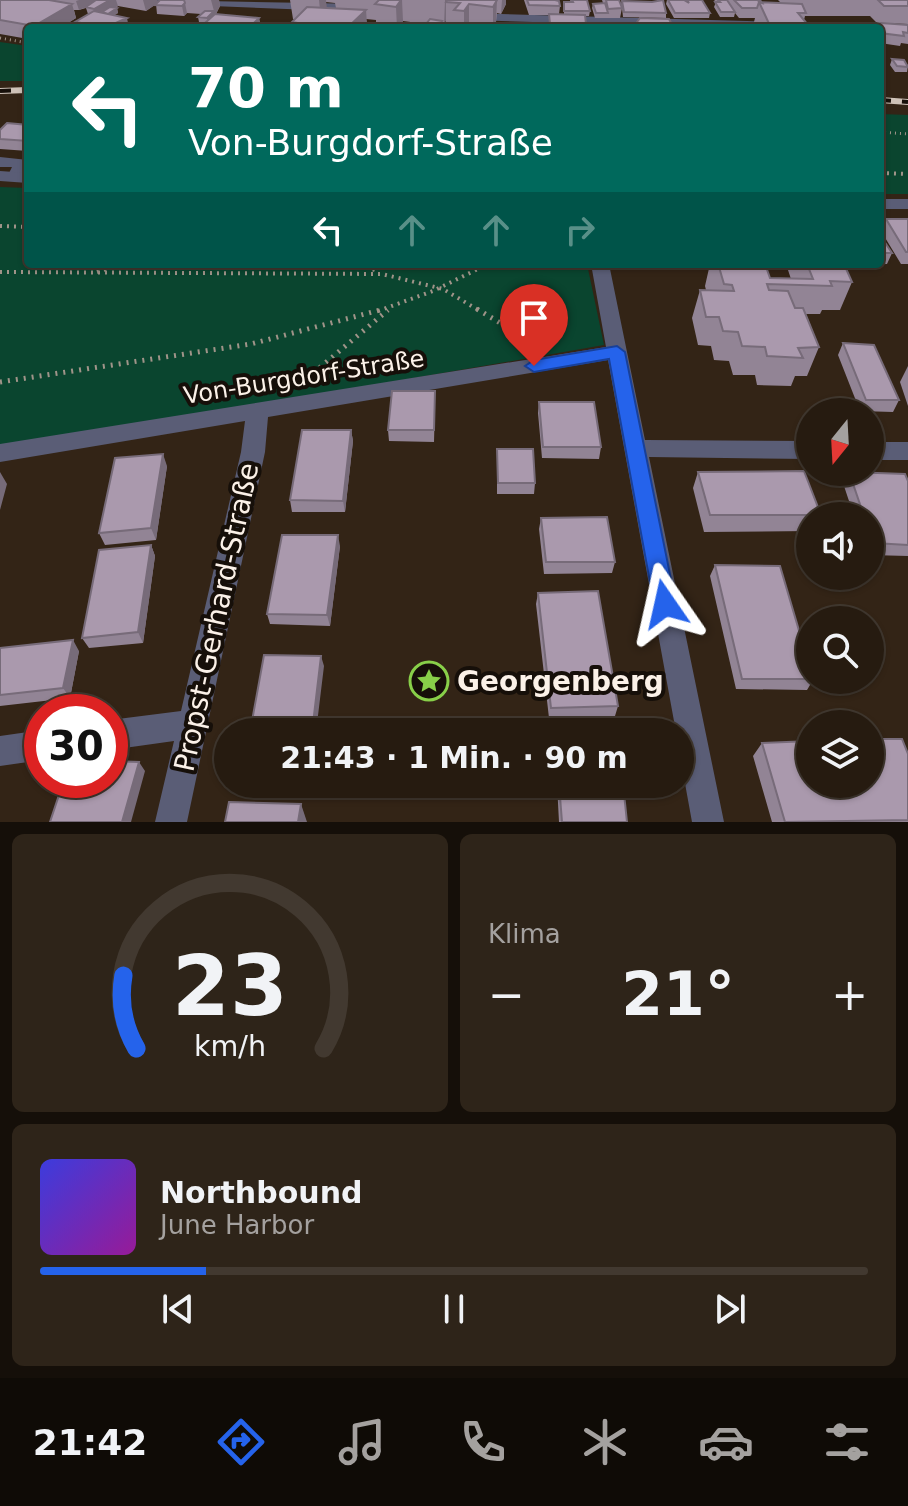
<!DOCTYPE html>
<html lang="de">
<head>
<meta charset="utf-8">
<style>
	:root { --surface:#261b10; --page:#2e2419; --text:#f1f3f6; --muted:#a4a19f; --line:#423930; --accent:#2563eb }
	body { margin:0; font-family:"DejaVu Sans",sans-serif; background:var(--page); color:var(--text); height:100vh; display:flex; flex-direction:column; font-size:30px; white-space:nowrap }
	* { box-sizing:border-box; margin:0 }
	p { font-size:26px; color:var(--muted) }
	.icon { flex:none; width:44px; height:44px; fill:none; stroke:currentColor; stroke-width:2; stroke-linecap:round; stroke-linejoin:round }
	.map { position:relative; height:822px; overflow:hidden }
	.panel { display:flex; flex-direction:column; gap:12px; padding:12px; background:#150f09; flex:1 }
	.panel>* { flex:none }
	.banner { position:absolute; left:24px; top:24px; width:860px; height:244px; border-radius:8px; box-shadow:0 2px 6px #0004,0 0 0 2px var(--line); background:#00695c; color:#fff; overflow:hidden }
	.needle { width:52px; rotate:198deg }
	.tools { position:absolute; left:796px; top:398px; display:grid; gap:16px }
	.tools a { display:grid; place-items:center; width:88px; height:88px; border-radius:50%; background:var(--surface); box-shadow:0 2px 6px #0004,0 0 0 2px var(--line); font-size:40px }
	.speed { position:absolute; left:24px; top:694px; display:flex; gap:16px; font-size:40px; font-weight:700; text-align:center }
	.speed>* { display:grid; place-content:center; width:104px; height:104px; border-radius:50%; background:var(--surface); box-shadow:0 2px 6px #0004,0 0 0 2px var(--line); line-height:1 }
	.speed .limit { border:12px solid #d22; background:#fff; color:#111 }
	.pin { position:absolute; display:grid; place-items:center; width:68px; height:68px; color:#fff; margin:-82px -34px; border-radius:50% 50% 50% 0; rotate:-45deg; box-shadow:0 0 8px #0007 }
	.pin .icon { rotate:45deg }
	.me { position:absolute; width:88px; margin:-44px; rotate:349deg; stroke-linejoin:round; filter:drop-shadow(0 0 6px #0008) }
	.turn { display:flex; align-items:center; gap:28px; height:168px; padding:0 32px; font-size:36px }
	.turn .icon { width:104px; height:104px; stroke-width:2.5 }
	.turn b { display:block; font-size:56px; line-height:68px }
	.lanes { display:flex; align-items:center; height:76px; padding:0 32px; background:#0003; justify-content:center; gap:40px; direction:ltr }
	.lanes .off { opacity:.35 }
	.big { font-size:60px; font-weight:600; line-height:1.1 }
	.panel .tile { flex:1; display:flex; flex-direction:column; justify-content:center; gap:12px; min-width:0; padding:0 28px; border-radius:12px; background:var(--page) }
	.panel .dial { align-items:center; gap:0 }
	.dial svg { height:208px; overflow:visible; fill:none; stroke:var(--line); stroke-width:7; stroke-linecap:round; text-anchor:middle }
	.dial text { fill:var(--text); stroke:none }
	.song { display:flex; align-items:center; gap:24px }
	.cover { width:96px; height:96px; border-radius:12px; background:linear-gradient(135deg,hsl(240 70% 55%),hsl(300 70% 35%)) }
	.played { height:8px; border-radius:4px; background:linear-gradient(90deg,var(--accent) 20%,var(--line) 20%) }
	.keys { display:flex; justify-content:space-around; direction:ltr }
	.heat { display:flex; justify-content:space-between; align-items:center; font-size:44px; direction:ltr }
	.panel .tiles { flex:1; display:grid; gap:12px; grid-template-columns:1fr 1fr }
	.tile:last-child { grid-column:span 2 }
	.trip { position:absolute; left:214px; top:718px; width:480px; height:80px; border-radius:40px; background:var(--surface); box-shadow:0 2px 6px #0004,0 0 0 2px var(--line); font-weight:600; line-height:80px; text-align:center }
	.menu { display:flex; height:128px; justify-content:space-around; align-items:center; background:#0f0b06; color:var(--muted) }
	.menu .icon { width:56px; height:56px }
	.menu .current { color:var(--accent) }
	.menu b { font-size:36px; color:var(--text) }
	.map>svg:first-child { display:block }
	.green { fill:#0a452f }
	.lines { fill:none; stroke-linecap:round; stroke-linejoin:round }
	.path-far2 { stroke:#a09489; stroke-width:3; stroke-dasharray:1 4; stroke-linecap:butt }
	.path-far1 { stroke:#a09489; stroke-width:4; stroke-dasharray:2 5; stroke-linecap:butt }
	.path { stroke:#a09489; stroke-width:5; stroke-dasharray:2 6; stroke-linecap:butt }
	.minor { fill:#5a5d76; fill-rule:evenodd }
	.tertiary { fill:#5a5d76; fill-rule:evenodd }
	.rail-casing { stroke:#cec2b8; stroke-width:6 }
	.rail { stroke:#160f09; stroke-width:4; stroke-dasharray:11; stroke-linecap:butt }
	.wall { fill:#928495; fill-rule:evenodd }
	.shaded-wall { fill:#776b79 }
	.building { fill:#aa99ad; stroke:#776b79; stroke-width:2 }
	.route { fill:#2563eb; stroke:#184099; stroke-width:2 }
	.labels { text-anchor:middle; stroke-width:8; stroke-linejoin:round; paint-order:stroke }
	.street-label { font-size:24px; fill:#fbf1e8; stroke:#160f09 }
	.near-street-label { font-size:28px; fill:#fbf1e8; stroke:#160f09 }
	.near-poi-label { font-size:28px; font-weight:bold; fill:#fbf1e8; stroke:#160f09; text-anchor:start }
</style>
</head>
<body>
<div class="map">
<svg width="908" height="822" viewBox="0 0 908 822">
	<rect width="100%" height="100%" fill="#332416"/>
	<path class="green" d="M0,42l28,4v35h-28z
		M880,114l28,1v79h-28z
		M0,187l28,1v76h559l17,81 -604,105z"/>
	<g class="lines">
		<path class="path-far2" d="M0,38l28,5
			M880,132l28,2"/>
		<path class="path-far1" d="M880,173l28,1
			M0,226l28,1
			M360,264l17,7
			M0,272l382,2 61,15 37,22
			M97,272l26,-8
			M378,311l55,-20 55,-27"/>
		<path class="path" d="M477,309l60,36
			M0,382l251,-38 133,-35
			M320,382l-3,-12 71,-60"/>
		<path class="minor" d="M156,0l209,4 6,4 -6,4 -203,-8z
			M463,13l386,11 6,4h-125l-263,-8 -4,-1z
			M0,157l28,3v7l-7,13h-12l-2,-3 5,-10h-12z
			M591,264h18l36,176 165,1v18l-161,-2 75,365h-32l-12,-66v-24h-4l-68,-372 -340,57 -3,35 -78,370h-32l19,-81 -64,9v-30l71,-9 60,-259 4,-31 -245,41v-18l606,-97z
			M870,442h38v18h-38z
			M42,730v30l-42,6v-30z"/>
		<path class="tertiary" d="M0,171l28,2v10l-28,-2z
			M880,199h28v10h-28z"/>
		<g class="rail-casing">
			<path id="rail" d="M0,91l28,-1
				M880,100l28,2"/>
		</g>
		<use href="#rail" class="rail"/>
	</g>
	<path class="wall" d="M0,0h157l1,2 2,-2h59l1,6 -4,8 43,4 1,5 32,4v-5l3,-3h-2l-3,-19h216v4l-5,10 -4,-1 -1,9 -2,5 2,1h-42v-2h-8v-6l-2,5h-2v3h-19l3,-4 -23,-3 -4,7h-27l4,-5v-3l-10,-1 1,5 -5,4h-156v-6h-7l-1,-5 3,-3 -14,-1 -3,3 -27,-2 -1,-10 -10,7 -28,-5 -2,2h1l1,5 -4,2 15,13h-52l-2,-6 13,-8 -2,-6 -7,2h-5l2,8 -16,10h-32v11l-28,-5zM326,2l9,1 1,5h-10z
		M524,0h34l2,6 -1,8h5v-12h7l-1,-2h17l3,11 -1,5h-4l1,12h-37v-13h-20z
		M602,0h17l2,6 1,-5 44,12v5l-43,-1 -1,-9 -2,10h-25l-3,-10 1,-4 10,-1z
		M667,0l19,1v-1h16l8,13 -1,5h-35l-8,-14z
		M714,0h46l2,3h19l-3,-3h130v24l-23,-1 23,2v19l-7,-1 -1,3 -20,-3v-15l1,-5h-4l-7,-7h-65l-1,4 4,5 52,3h-106l-1,-2 2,-8h-16l-4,-5 -1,4h-14l-6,-10 2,-5z
		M892,59l16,6 -1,7h-12l-5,-7z
		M28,125v26l-28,-2v-19z
		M886,219h22v45h-7l-20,-33z
		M880,235l12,18 -5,11 -34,1 -1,-1h28z
		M710,264h55l5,14 21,1 -5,-15h58l8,18 -12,28h-18l-2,4h-14l13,33 -12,29h-12l-4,10 -34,-1 -2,-10h-22l-4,-14 -15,-1 -3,-14 -13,-1 -6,-27 8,-28h6l-1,-4z
		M843,343l56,57 -6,12 -33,-1 -22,-56z
		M908,366v40l-8,-24z
		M539,402l62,45 -2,12 -57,-1 -4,-45z
		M435,403l-1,39 -45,-1 -1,-11z
		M351,430l2,11 -8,71h-53l-2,-12z
		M497,449l38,34 -1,11h-37z
		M167,466l-11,74 -51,5 -6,-12z
		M698,472l123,43 -1,1h-10v15l-106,1 -11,-44z
		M848,472h20l40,9v75l-38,-1v-39h-16l-11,-33z
		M541,518l74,44 -3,11 -68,1 -5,-45z
		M151,545l4,11 -12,87 -54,5 -7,-10z
		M340,546l-10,80 -60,-2 -3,-10z
		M715,565l95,103v12h3l-6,10 -71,-1 -26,-113z
		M538,593l80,113 -3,10 -66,2 -13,-114z
		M0,648l79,3 -9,47 -70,8z
		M762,743l146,11v68h-136l-19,-66z
		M557,784h66l4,38h-68z"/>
	<path class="shaded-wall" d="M79,0h24l-24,10 -3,-9z
		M110,0h6l2,6 -21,12 -3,-9z
		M143,0h14l1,3 -12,8z
		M211,0h8l1,6 -5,10 -7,7 -1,-5 7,-7z
		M319,0h7l1,9 -6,11z
		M401,0h1l1,21 -4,7h-2l-1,-21z
		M445,0h3l-2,2v18l-2,5z
		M497,0l-1,22 -3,6v-21z
		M502,0h4v4l-5,10z
		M185,3l2,10 -3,3 -2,-10z
		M72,4l4,14 -16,10h-25l-1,-2z
		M469,4v23l-5,1v-17z
		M117,8l1,5 -13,8 -2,-5z
		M366,10l1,14 -5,4h-15z
		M127,18l2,10h-22v-1z
		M259,18l2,10h-11v-1z
		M351,430l2,11 -8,71 -2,-11z
		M163,454l4,12 -11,74 -5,-12z
		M0,472l7,12 -7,26z
		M338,535l2,11 -10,80 -3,-11z
		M151,545l4,11 -12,87 -5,-11z
		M73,640l6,11 -9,47 -7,-10z
		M321,656l3,10 -8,66h-4z
		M139,762l6,9 -14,51h-9z
		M301,804l6,18h-9z"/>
	<path class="building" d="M0,0h49l23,4 -38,22 -34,-6z
		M96,0h14l-16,9 -8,-2z
		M160,0h24l1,3 -3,3 -27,-1z
		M379,0h22l-5,7 -21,-3z
		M447,0h50l-4,7 -24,-3 -5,7 -10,-1 6,-7 -14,-1z
		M527,0h28l4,1 1,5 -31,-1z
		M572,0h15l3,11h-26v-9h9z
		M606,0h13l3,8 -14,1z
		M663,0l3,13 -42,-1 -2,-11 30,1z
		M668,0h16l5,3 -2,-3h15l8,13h-35z
		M718,0h9l8,12h-14l-6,-10h5z
		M734,0h26l2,3 -3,-1 -2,6h-15z
		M878,0h30v6h-24z
		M759,2l43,2 4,9h-8l10,12 52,3h-89z
		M605,3l3,10h-12l-3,-9z
		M110,7l7,1 -9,6 -6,-2z
		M307,7l59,3 -19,18h-48l4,-4 -11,-2z
		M94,11l33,7 -20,9 -32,-5z
		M205,11h9l-7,7 -9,-1z
		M215,14l44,4 -9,9 -45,-4z
		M549,14l36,1 1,9h-13l1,3 3,1h-15v-4h-12z
		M640,18l29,1 5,9h-34l-3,-6z
		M430,19l12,2 -6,7h-13z
		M260,23l8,1 -4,4h-9z
		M376,23l16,2 -3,3h-17z
		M881,23l27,2v8l-5,-1 1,4 -24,-3v-5h2z
		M269,24l31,4h-35z
		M892,59l12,1 4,7 -11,-1z
		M7,123l21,2v16l-28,-2v-9z
		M886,219h22v33h-2z
		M880,235l12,18h-12z
		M714,264h51l5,14 43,1 -6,-15h37l8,18 -22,-1 2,5 -65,-2 2,6 19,1 7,17h8l16,39 -21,1 5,10 -36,-2 -2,-9 -23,-1 -4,-14 -15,-1 -4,-14h-13l-6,-27 34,1 -2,-6 -8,-1 -5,-17h-5z
		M843,343l31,2 25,55h-33z
		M392,391h43l-1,39h-46z
		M539,402h55l7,45h-58z
		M302,430h49l-8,71 -53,-1z
		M497,449h36l2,34h-37z
		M163,454l-12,74 -52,5 16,-75z
		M804,471l17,44h-111l-12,-43z
		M849,472l56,2 3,7v64l-34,-2 -4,-10v-17h-6z
		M607,517l8,45h-69l-5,-44z
		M282,535h56l-11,80 -60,-1z
		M151,545l-13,87 -56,6 17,-88z
		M715,565l65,1 30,102v11h-68z
		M598,591l20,115 -67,2 -13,-115z
		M73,640l-10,48 -63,7v-47z
		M264,655l57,1 -9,76h-62z
		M870,739h32l6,15v66l-123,2 -23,-79 48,-2v43h60z
		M110,761l29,1 -17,60h-72l14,-42h46z
		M559,784h64l4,38h-65z
		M229,802l72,2 -3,18h-73z"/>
	<path class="route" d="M617,346l8,6 51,252 -3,7 -8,3 -8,-3 -3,-7 -45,-245 -75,13 -9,-6 9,-6z"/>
	<defs>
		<g id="sight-ring" transform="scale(2)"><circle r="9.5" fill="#160f09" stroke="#88cf49" stroke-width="1.5"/><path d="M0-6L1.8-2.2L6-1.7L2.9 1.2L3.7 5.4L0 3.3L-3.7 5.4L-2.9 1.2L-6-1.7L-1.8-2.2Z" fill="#88cf49"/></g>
	</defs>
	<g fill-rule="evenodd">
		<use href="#sight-ring" x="429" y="681"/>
	</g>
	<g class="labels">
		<g class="street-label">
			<text transform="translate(304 377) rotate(-9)" y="8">Von-Burgdorf-Straße</text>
		</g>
		<g class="near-street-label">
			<text transform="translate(216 617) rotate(-78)" y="10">Propst-Gerhard-Straße</text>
		</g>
		<g class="near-poi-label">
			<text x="457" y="691">Georgenberg</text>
		</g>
	</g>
</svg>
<div class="tools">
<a><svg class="needle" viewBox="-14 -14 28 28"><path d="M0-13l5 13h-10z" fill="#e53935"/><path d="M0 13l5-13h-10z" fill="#a4a19f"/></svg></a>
<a><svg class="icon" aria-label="sound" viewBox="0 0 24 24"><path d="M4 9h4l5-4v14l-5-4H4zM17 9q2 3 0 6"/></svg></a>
<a><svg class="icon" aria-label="search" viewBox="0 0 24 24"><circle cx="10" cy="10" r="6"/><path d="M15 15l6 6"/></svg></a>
<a><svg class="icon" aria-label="layers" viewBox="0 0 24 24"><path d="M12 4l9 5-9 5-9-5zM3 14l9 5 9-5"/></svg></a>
</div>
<div class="speed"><div class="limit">30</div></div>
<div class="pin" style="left:534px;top:366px;background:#d93025"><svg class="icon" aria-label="arrive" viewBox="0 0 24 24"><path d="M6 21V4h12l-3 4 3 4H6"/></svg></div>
<svg class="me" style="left:665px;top:604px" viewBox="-20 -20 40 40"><path d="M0-17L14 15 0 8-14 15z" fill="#2563eb" stroke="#fff" stroke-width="4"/></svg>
<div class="trip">21:43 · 1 Min. · 90 m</div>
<div class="banner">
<div class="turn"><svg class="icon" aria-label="left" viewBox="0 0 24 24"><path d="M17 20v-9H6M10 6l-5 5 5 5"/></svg><div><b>70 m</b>Von-Burgdorf-Straße</div></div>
<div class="lanes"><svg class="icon" aria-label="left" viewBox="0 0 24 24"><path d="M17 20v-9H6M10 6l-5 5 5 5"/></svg><svg class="icon off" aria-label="ahead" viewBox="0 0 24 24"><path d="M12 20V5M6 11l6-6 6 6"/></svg><svg class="icon off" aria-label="ahead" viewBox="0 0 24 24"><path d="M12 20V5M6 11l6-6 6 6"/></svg><svg class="icon off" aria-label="right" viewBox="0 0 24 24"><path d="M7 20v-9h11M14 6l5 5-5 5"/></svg></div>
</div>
</div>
<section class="panel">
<div class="tiles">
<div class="tile dial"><svg viewBox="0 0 100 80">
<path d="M14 69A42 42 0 1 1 86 69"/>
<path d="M14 69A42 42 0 0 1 9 41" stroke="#2563eb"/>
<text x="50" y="56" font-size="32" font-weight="700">23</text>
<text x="50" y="72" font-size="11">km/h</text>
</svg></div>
<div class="tile"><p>Klima</p>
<div class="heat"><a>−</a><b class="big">21°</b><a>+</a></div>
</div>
<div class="tile">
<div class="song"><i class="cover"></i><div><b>Northbound</b><p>June Harbor</p></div></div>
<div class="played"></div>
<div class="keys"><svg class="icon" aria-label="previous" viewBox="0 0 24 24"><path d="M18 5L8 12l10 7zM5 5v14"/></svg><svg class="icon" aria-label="pause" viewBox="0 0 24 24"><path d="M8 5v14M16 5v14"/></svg><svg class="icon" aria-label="next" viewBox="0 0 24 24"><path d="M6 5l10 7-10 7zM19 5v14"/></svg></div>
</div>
</div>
</section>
<nav class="menu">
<b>21:42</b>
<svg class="icon current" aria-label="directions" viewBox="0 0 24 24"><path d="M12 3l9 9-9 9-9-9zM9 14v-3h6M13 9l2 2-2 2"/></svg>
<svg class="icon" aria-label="music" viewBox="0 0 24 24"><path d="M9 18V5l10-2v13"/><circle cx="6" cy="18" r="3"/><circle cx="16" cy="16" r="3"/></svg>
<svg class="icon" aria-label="phone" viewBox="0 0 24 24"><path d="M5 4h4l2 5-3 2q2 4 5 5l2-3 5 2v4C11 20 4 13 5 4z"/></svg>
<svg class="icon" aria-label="climate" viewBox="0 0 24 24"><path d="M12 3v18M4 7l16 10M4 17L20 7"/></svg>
<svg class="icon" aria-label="car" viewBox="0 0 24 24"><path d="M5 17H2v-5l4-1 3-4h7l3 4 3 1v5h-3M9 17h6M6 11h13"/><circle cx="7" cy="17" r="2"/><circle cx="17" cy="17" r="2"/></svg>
<svg class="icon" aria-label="filters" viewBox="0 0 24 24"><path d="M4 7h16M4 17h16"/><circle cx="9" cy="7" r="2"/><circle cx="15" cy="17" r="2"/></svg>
</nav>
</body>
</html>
